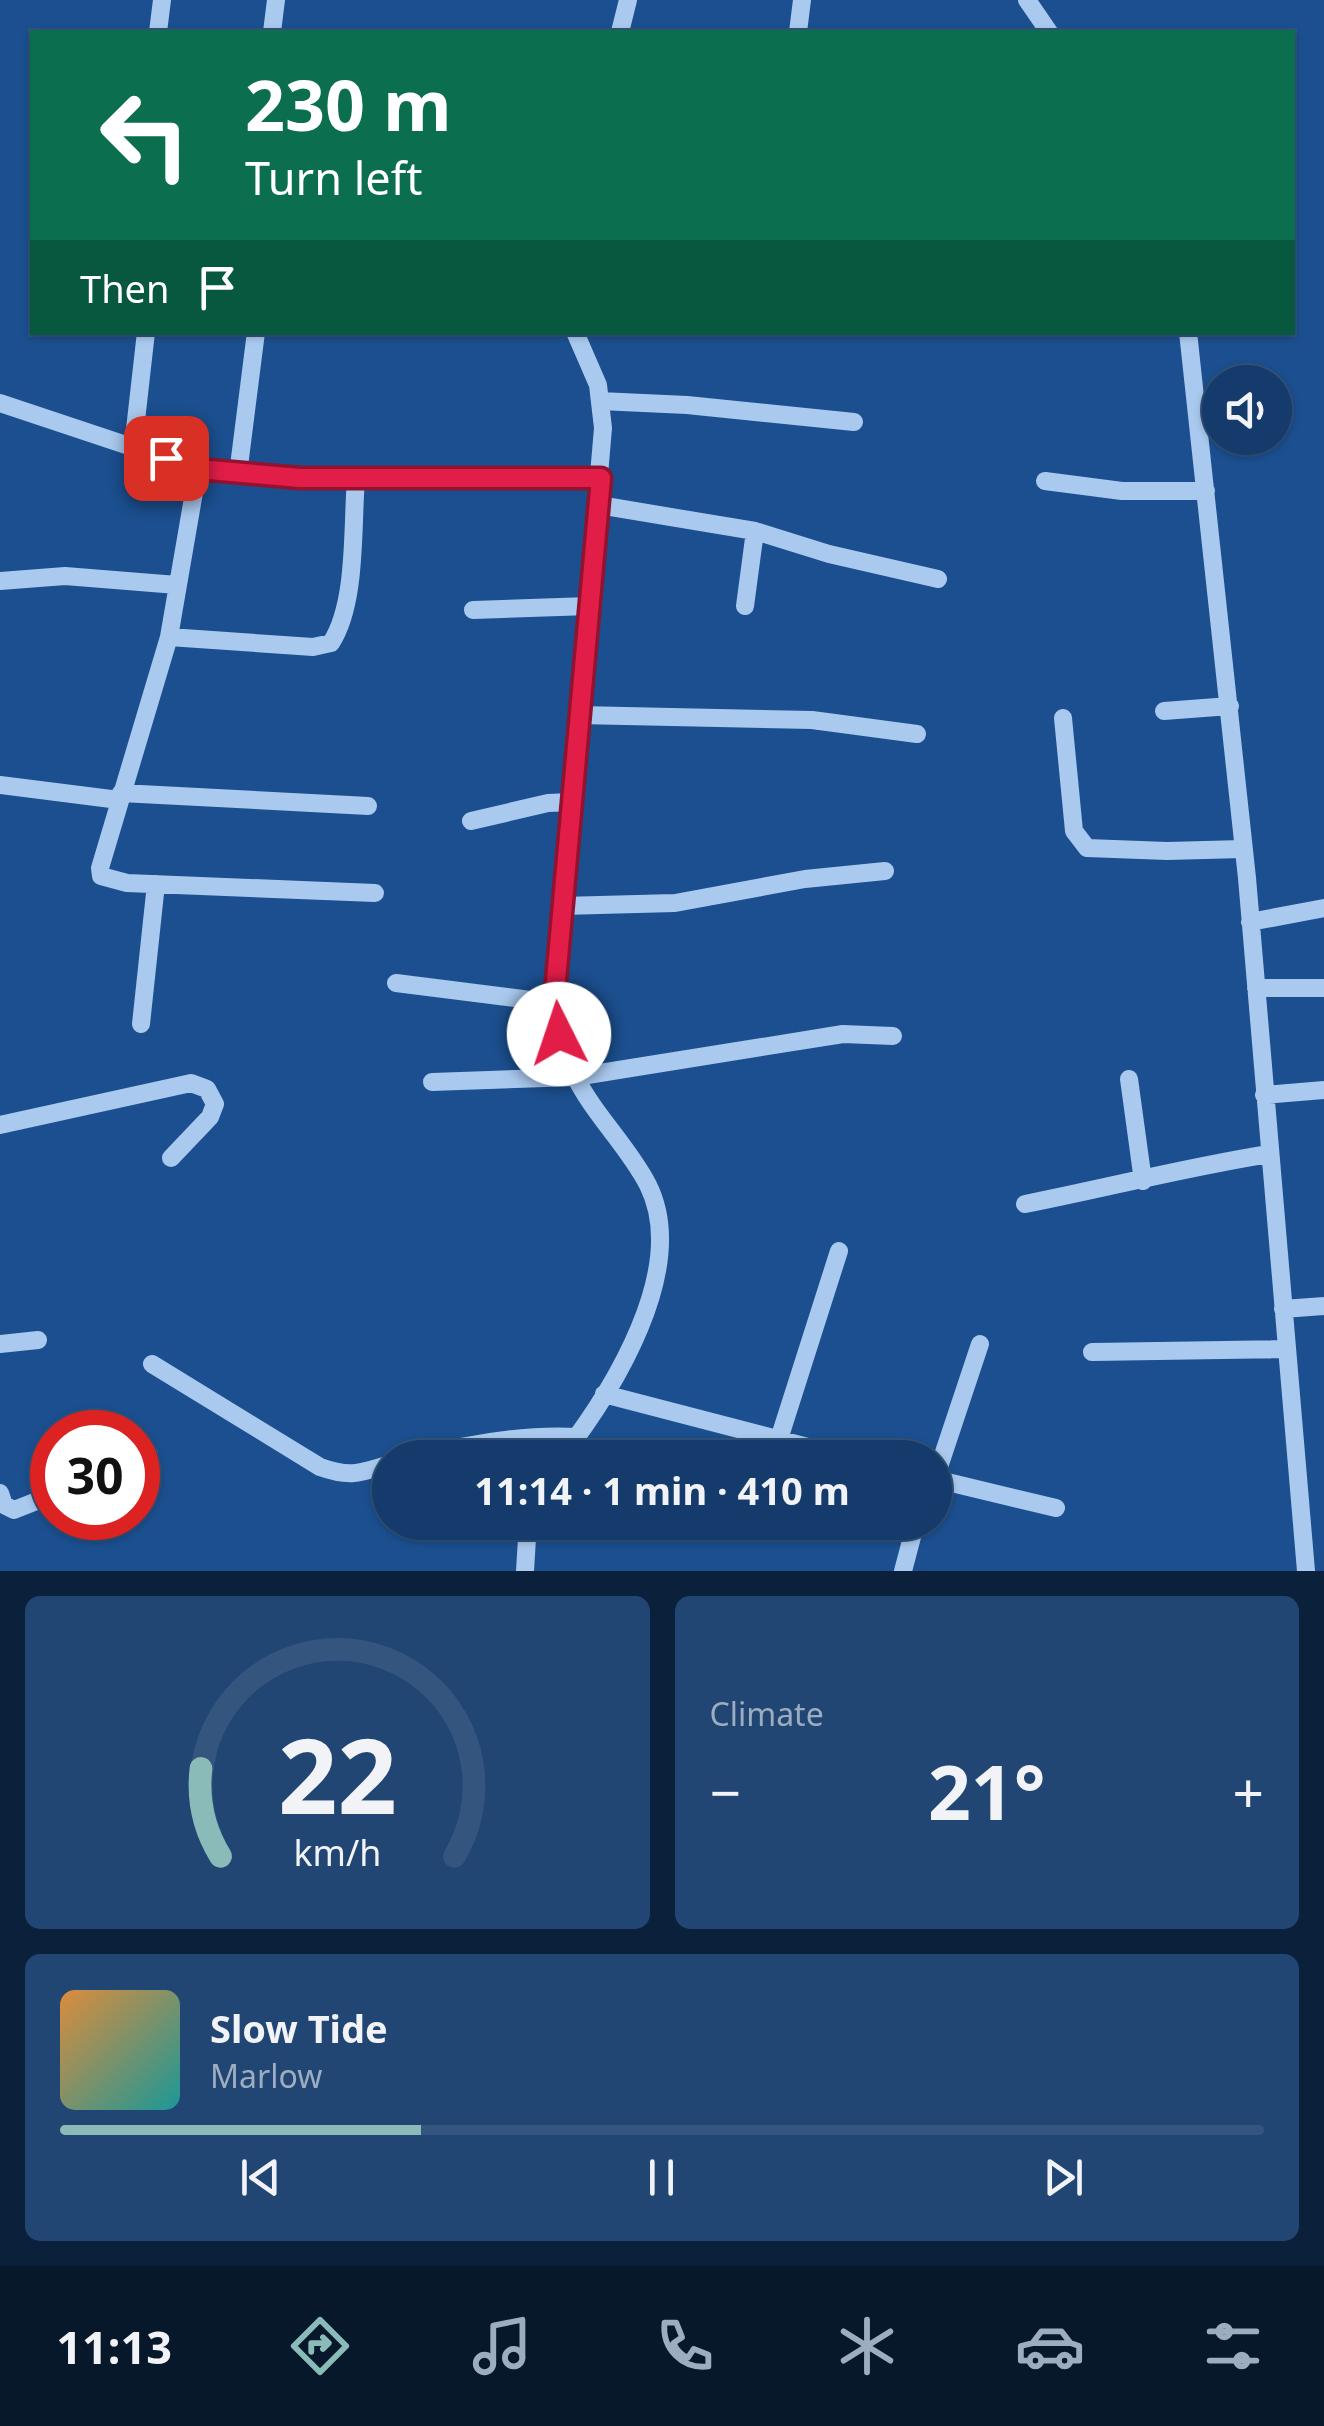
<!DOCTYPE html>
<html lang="en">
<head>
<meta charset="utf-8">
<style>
	:root { --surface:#143b6b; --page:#214673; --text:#f1f3f6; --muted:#9dadc1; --line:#33557e; --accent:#8bbbb9 }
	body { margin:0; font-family:"Noto Sans",sans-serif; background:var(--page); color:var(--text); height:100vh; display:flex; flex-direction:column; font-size:38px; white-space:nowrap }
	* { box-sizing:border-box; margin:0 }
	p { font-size:32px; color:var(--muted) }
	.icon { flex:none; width:55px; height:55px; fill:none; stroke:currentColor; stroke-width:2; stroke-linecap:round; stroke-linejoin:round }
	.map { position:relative; height:1571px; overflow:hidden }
	.panel { display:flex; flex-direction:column; gap:25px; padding:25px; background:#0b203b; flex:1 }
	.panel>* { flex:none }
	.guide { position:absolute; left:30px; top:30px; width:1265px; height:305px; border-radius:0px; box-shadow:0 2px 8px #0004,0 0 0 2px var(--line); background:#0b6e4f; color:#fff; overflow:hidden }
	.tools { position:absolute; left:1202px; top:365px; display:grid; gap:20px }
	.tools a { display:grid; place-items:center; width:90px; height:90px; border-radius:50%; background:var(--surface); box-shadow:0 2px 8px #0004,0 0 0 2px var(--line); font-size:50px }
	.speed { position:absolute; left:30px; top:1410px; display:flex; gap:20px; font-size:50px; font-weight:700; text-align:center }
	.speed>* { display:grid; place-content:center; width:130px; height:130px; border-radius:50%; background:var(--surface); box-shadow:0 2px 8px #0004,0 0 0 2px var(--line); line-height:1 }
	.speed .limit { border:15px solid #d22; background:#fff; color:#111 }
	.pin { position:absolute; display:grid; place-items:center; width:85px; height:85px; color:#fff; margin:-42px; border-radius:20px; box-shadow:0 5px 15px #0006 }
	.me { position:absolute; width:110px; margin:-55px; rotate:356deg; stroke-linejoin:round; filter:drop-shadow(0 0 8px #0008) }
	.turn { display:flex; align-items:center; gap:35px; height:210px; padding:0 50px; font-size:45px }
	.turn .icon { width:130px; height:130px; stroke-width:2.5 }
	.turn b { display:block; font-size:70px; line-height:85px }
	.then { display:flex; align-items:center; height:95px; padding:0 50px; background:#0003; gap:20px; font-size:38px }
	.big { font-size:75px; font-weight:700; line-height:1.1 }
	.panel .card { flex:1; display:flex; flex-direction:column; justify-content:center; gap:15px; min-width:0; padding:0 35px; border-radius:15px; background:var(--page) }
	.panel .dial { align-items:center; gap:0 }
	.dial svg { height:260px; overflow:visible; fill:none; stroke:var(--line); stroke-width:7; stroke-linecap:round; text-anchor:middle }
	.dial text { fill:var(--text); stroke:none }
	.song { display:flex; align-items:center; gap:30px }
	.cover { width:120px; height:120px; border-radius:15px; background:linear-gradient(135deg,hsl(30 70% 55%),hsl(180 70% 35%)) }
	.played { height:10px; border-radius:5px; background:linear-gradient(90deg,var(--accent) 30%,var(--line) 30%) }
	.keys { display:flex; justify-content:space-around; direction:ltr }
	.heat { display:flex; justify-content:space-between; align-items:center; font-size:55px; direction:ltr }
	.panel .tiles { flex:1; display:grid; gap:25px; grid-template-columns:1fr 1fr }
	.card:last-child { grid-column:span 2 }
	.trip { position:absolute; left:372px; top:1440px; width:580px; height:100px; border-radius:50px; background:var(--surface); box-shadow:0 2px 8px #0004,0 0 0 2px var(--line); font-weight:700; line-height:100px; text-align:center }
	.tab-bar { display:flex; height:160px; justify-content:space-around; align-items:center; background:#08182b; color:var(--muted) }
	.tab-bar .icon { width:70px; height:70px }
	.tab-bar .on { color:var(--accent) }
	.tab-bar b { font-size:45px; color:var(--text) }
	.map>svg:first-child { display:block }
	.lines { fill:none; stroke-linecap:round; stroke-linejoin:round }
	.minor { stroke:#a9c9ee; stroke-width:18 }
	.route-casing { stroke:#92132f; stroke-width:25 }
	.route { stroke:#e11d48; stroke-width:18 }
</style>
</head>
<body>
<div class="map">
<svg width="1324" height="1571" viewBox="0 0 1324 1571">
	<rect width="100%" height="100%" fill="#1b4f8f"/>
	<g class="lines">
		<path class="minor" d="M1027,0l22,32
			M158,32l4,-32
			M272,32l4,-32
			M620,32l8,-32
			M798,32l4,-32
			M1188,332l59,546 59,693
			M600,401l87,4 167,17
			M0,403l198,66 40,5 118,5 245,-1
			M133,447l13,-115
			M198,469l-29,168 -69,231 1,8 26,7 248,10
			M238,474l18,-142
			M1045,481l77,10h84
			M599,505l156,26 74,23 109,25
			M0,581l65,-5 112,9
			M745,606l10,-75
			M473,610l116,-4
			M169,637l144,10 18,-4c26,-40 21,-116 25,-164
			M1164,711l66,-5
			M579,715l233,5 105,14
			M1063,718l11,113 13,17 80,3 76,-2
			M0,785l119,15
			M121,793l247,13
			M471,821l77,-18 23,-1
			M562,906l113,-3 130,-24 80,-8
			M1250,922l74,-14
			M396,983l158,20
			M1256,988h68
			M141,1024l15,-140
			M1129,1079l14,102
			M432,1082l143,-5 268,-43 50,2
			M1264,1095l60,-5
			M0,1125l191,-42 16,6 8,15 -5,13 -39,41
			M1025,1204c81,-16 162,-37 244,-50
			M1283,1309l41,-3
			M0,1344l38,-4
			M980,1344l-45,135 121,29
			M1092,1352l195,-3
			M152,1364l168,103c31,11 40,6 70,-3
			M604,1394l246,64
			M415,1458c52,-14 107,-24 162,-21
			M561,1458c51,-66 129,-189 87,-273 -20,-39 -54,-70 -73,-109 -12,-22 -17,-48 -21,-73l49,-575 -5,-43 -23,-53
			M773,1458l66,-207
			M138,1459l11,-5
			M0,1493l4,12 10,5 38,-15
			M755,1524v-2
			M525,1571l3,-49
			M903,1571l13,-49"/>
	</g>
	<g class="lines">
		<g class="route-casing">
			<path id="route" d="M166,458l32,11 102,9h301l-47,525 5,31"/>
		</g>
		<use href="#route" class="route"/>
	</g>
</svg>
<div class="tools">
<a><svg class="icon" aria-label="sound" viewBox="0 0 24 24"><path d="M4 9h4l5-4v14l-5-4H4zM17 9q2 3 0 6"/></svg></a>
</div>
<div class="speed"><div class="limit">30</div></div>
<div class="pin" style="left:166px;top:458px;background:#d93025"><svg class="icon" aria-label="arrive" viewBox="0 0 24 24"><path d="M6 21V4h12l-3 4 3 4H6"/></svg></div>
<svg class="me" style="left:559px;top:1034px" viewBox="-20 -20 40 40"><circle r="19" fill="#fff"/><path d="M0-13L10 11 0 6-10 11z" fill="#e11d48"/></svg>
<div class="trip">11:14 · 1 min · 410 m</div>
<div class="guide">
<div class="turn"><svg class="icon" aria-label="left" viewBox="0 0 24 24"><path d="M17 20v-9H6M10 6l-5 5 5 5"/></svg><div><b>230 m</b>Turn left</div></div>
<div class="then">Then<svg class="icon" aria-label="arrive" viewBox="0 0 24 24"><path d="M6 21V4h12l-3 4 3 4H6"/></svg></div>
</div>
</div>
<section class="panel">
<div class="tiles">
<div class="card dial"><svg viewBox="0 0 100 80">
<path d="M14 69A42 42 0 1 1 86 69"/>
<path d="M14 69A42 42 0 0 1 8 42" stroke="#8bbbb9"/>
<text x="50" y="56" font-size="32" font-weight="700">22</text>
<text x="50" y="72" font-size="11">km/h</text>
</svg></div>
<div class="card"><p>Climate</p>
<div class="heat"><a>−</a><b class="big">21°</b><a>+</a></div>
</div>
<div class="card">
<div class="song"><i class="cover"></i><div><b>Slow Tide</b><p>Marlow</p></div></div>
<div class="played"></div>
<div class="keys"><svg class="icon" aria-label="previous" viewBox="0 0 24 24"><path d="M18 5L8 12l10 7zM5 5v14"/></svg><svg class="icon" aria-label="pause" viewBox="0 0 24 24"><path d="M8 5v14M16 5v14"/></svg><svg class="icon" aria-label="next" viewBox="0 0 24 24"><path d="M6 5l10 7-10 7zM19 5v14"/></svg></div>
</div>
</div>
</section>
<nav class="tab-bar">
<b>11:13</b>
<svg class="icon on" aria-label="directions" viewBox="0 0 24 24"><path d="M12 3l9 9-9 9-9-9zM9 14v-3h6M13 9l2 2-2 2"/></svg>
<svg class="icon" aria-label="music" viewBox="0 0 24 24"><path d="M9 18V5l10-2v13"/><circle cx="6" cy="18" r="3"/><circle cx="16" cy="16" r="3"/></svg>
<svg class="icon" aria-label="phone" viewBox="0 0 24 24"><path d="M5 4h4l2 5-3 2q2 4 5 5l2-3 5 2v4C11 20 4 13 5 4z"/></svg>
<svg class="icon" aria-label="climate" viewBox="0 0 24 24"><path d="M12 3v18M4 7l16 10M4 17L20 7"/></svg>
<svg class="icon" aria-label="car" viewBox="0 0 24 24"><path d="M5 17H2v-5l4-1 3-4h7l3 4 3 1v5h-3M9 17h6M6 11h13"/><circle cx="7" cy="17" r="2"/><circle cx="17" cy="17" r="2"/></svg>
<svg class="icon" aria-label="filters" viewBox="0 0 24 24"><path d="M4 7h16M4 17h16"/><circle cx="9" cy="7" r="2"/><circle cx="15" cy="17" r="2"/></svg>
</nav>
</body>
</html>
